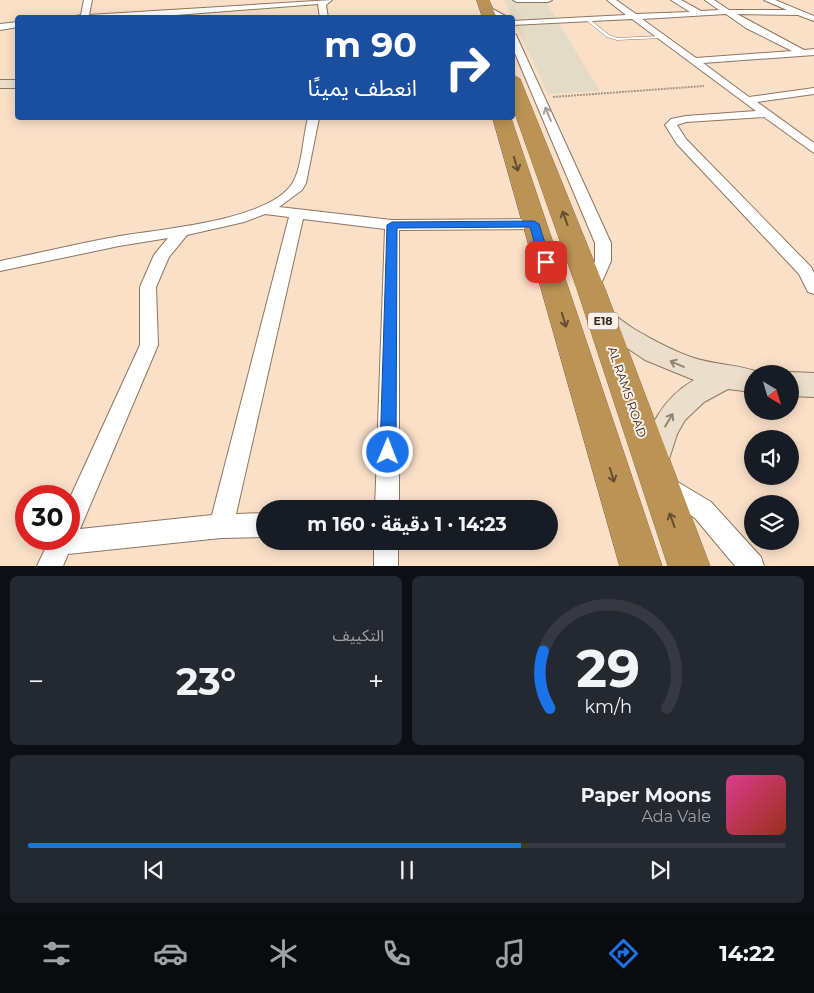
<!DOCTYPE html>
<html lang="ar">
<head>
<meta charset="utf-8">
<style>
	:root { --surface:#171b24; --page:#242831; --text:#f1f3f6; --muted:#9ea1a6; --line:#363941; --accent:#1a73e8 }
	body { margin:0; font-family:Montserrat,"Noto Sans Arabic",sans-serif; background:var(--page); color:var(--text); direction:rtl; height:100vh; display:flex; flex-direction:column; font-size:19px; white-space:nowrap }
	* { box-sizing:border-box; margin:0 }
	p { font-size:16px; color:var(--muted) }
	.icon { flex:none; width:28px; height:28px; fill:none; stroke:currentColor; stroke-width:2; stroke-linecap:round; stroke-linejoin:round }
	.map { position:relative; height:566px; overflow:hidden; direction:ltr }
	.details { display:flex; flex-direction:column; gap:10px; padding:10px; background:#0d0f14; flex:1 }
	.details>* { flex:none }
	.banner { position:absolute; left:15px; top:15px; width:500px; height:105px; border-radius:5px; box-shadow:0 2px 12px #0003; direction:rtl; background:#1a4fa0; color:#fff; overflow:hidden }
	.needle { width:32px; rotate:142deg }
	.fabs { position:absolute; left:744px; top:365px; display:grid; gap:10px }
	.fabs a { display:grid; place-items:center; width:55px; height:55px; border-radius:50%; background:var(--surface); box-shadow:0 2px 12px #0003; font-size:25px }
	.speed { position:absolute; left:15px; top:485px; display:flex; gap:10px; font-size:25px; font-weight:700; text-align:center }
	.speed>* { display:grid; place-content:center; width:65px; height:65px; border-radius:50%; background:var(--surface); box-shadow:0 2px 12px #0003; line-height:1 }
	.speed .limit { border:8px solid #d22; background:#fff; color:#111 }
	.pin { position:absolute; display:grid; place-items:center; width:42px; height:42px; color:#fff; margin:-21px; border-radius:10px; box-shadow:0 2px 8px #0006 }
	.me { position:absolute; width:55px; margin:-28px; rotate:1deg; stroke-linejoin:round; filter:drop-shadow(0 0 4px #0008) }
	.turn { display:flex; align-items:center; gap:18px; height:105px; padding:0 15px; font-size:22px }
	.turn .icon { width:65px; height:65px; stroke-width:2.5 }
	.turn b { display:block; font-size:35px; line-height:42px }
	.big { font-size:38px; font-weight:700; line-height:1.1 }
	.details .card { flex:1; display:flex; flex-direction:column; justify-content:center; gap:8px; min-width:0; padding:0 18px; border-radius:8px; background:var(--page) }
	.details .dial { align-items:center; gap:0 }
	.dial svg { height:130px; overflow:visible; fill:none; stroke:var(--line); stroke-width:7; stroke-linecap:round; text-anchor:middle }
	.dial text { fill:var(--text); stroke:none }
	.song { display:flex; align-items:center; gap:15px }
	.cover { width:60px; height:60px; border-radius:8px; background:linear-gradient(135deg,hsl(330 70% 55%),hsl(10 70% 35%)) }
	.played { height:5px; border-radius:2px; background:linear-gradient(90deg,var(--accent) 65%,var(--line) 65%) }
	.keys { display:flex; justify-content:space-around; direction:ltr }
	.heat { display:flex; justify-content:space-between; align-items:center; font-size:28px; direction:ltr }
	.details .tiles { flex:1; display:grid; gap:10px; grid-template-columns:1fr 1fr }
	.card:last-child { grid-column:span 2 }
	.trip { position:absolute; left:256px; top:500px; width:302px; height:50px; border-radius:25px; background:var(--surface); box-shadow:0 2px 12px #0003; font-weight:700; line-height:50px; text-align:center; direction:rtl }
	.tab-bar { display:flex; height:80px; justify-content:space-around; align-items:center; background:#090b0e; color:var(--muted) }
	.tab-bar .icon { width:35px; height:35px }
	.tab-bar .active { color:var(--accent) }
	.tab-bar b { font-size:22px; color:var(--text) }
	.map>svg:first-child { display:block }
	.commercial { fill:#e4dbc6 }
	.lines { fill:none; stroke-linecap:round; stroke-linejoin:round }
	.lane-casing { stroke:#8e7560; stroke-width:1 }
	.street-casing { stroke:#8e7560; stroke-width:2 }
	.secondary-casing { stroke:#8e7560; stroke-width:2 }
	.highway-casing { stroke:#8c6e42; stroke-width:1 }
	.path { stroke:#a99584; stroke-width:2; stroke-dasharray:2 1; stroke-linecap:butt }
	.lane { fill:#fff; fill-rule:evenodd }
	.street { fill:#fff; fill-rule:evenodd }
	.secondary { fill:#ebdfcc; fill-rule:evenodd }
	.highway { fill:#bb9354; fill-rule:evenodd }
	.oneway { stroke:#a49f9b }
	.oneway2 { stroke:#634e33 }
	.oneway3 { stroke:#908476 }
	.route { fill:#1a73e8; stroke:#114b97 }
	.labels { text-anchor:middle; stroke-width:4; stroke-linejoin:round; paint-order:stroke }
	.shield { fill:#fcf0e7; stroke:#70655c; stroke-width:1 }
	.shield-label { font-size:11px; font-weight:bold; fill:#342921 }
	.street-label { font-size:12px; fill:#342921; stroke:#fcf0e7 }
</style>
</head>
<body>
<div class="map">
<svg width="814" height="566" viewBox="0 0 814 566">
	<rect width="100%" height="100%" fill="#fbe0c8"/>
	<path class="commercial" d="M504,0h41l55,91 -52,3z"/>
	<g class="lines">
		<g class="lane-casing">
			<path id="lane" d="M586,18h2l21,17 8,3 44,-2 2,1 -2,1 -44,2 -10,-3 -21,-17z"/>
		</g>
		<g class="street-casing">
			<path id="street" d="M84,0h8l-3,15 243,-15 -6,5 2,13h-8l-2,-14 -155,12 -98,2 16,-3z
				M513,0h39l-4,2h-31z
				M607,0h9l20,14 54,-2 -19,-12h10l20,11 18,-1 -14,-10h9l15,10h58l-23,-10h11l39,16v5l-16,-6 -61,-1 67,36 10,-1v6l-111,8 46,34 65,-9v6l-57,8 57,41v10l-50,-36 -78,5 -9,3 9,14 125,128 3,6v21l-6,-2 -9,-18 -122,-130 -12,-19 6,-6 15,-3 70,-5 -124,-92 -120,6v-4l114,-6zM726,14l20,14 46,23 -96,7 -54,-39z
				M483,7h6l20,11h-11l-15,-7z
				M18,22v5l-18,3v-6z
				M512,33l4,2 95,208v18l-14,32 -6,2 -6,-2 -2,-4 12,-28v-18l-83,-197z
				M308,118h11l-13,65 -4,7 -23,17 113,13 142,-1 7,5 -7,5 -135,1v279h-24l10,-280 -82,-10 -67,295 29,-1v24l-44,1 -153,16 -5,12h-26l13,-27h19v-39l71,-155v-58l14,-32 14,-17 -49,8 -119,25v-10c40,-8 80,-18 120,-25 41,-7 147,-15 172,-52 10,-15 11,-48 16,-66zM265,214l24,3 -77,298 -132,14 78,-184 -2,-58 13,-30 18,-22 57,-13z
				M666,475l45,27 50,55 3,9h-29l-40,-48 -37,-24 -3,-8 3,-8z
				M374,541h24v25h-24z"/>
		</g>
		<g class="secondary-casing">
			<path id="secondary" d="M0,80h18v8h-18z
				M601,309c13,4 22,13 33,20 19,11 39,22 60,29 20,7 52,7 68,16h-10v18l-24,-3 -24,13 -19,18 -8,14 -13,41 -11,5 -11,-5 -4,-10c10,-36 23,-66 56,-85l-49,-20 -52,-35 -4,-7 4,-7z
				M790,372l24,1v24l-24,-1v-22h-4z"/>
		</g>
		<g class="highway-casing">
			<path id="highway" d="M477,0h12l8,18h-14z
				M512,74l8,5 85,210 105,277h-42l-91,-277 -65,-184z
				M493,118h18l151,448h-42z"/>
		</g>
		<path class="path" d="M553,97l151,-11"/>
		<use href="#lane" class="lane"/>
		<use href="#street" class="street"/>
		<use href="#secondary" class="secondary"/>
		<use href="#highway" class="highway"/>
	</g>
	<defs><path id="oneway-shaft" d="M-6 0H5M1.5-3L5.5 0L1.5 3" fill="none" stroke-width="1.6" stroke-linecap="round" stroke-linejoin="round" transform="scale(1.25)"/></defs>
	<use class="oneway" href="#oneway-shaft" transform="translate(548 114) rotate(-113)"/>
	<g class="oneway2">
		<use href="#oneway-shaft" transform="translate(516 164) rotate(73)"/>
		<use href="#oneway-shaft" transform="translate(565 218) rotate(-110)"/>
		<use href="#oneway-shaft" transform="translate(564 320) rotate(73)"/>
		<use href="#oneway-shaft" transform="translate(612 475) rotate(73)"/>
		<use href="#oneway-shaft" transform="translate(672 520) rotate(-110)"/>
	</g>
	<g class="oneway3">
		<use href="#oneway-shaft" transform="translate(677 364) rotate(-157)"/>
		<use href="#oneway-shaft" transform="translate(669 420) rotate(-59)"/>
	</g>
	<path class="route" d="M534,221l5,3 12,38 -1,3 -4,1 -6,-4 -10,-35 -133,1 -1,224 -3,5 -5,2 -5,-2 -3,-5 7,-227 5,-3z"/>
	<g class="labels">
		<rect class="shield" x="588" y="312.5" width="30" height="17" rx="4"/>
		<g class="shield-label">
			<text x="603" y="325">E18</text>
		</g>
		<g class="street-label">
			<text transform="translate(627 392) rotate(71)" y="4">AL RAMS ROAD</text>
		</g>
	</g>
</svg>
<div class="fabs">
<a><svg class="needle" viewBox="-14 -14 28 28"><path d="M0-13l5 13h-10z" fill="#e53935"/><path d="M0 13l5-13h-10z" fill="#9ea1a6"/></svg></a>
<a><svg class="icon" aria-label="sound" viewBox="0 0 24 24"><path d="M4 9h4l5-4v14l-5-4H4zM17 9q2 3 0 6"/></svg></a>
<a><svg class="icon" aria-label="layers" viewBox="0 0 24 24"><path d="M12 4l9 5-9 5-9-5zM3 14l9 5 9-5"/></svg></a>
</div>
<div class="speed"><div class="limit">30</div></div>
<div class="pin" style="left:546px;top:262px;background:#d93025"><svg class="icon" aria-label="arrive" viewBox="0 0 24 24"><path d="M6 21V4h12l-3 4 3 4H6"/></svg></div>
<svg class="me" style="left:388px;top:452px" viewBox="-20 -20 40 40"><circle r="17" fill="#1a73e8" stroke="#fff" stroke-width="3"/><path d="M0-11L8 9 0 5-8 9z" fill="#fff"/></svg>
<div class="trip">14:23 · 1 دقيقة · 160 m</div>
<div class="banner">
<div class="turn"><svg class="icon" aria-label="right" viewBox="0 0 24 24"><path d="M7 20v-9h11M14 6l5 5-5 5"/></svg><div><b>90 m</b>انعطف يمينًا</div></div>
</div>
</div>
<section class="details">
<div class="tiles">
<div class="card dial"><svg viewBox="0 0 100 80">
<path d="M14 69A42 42 0 1 1 86 69"/>
<path d="M14 69A42 42 0 0 1 10 34" stroke="#1a73e8"/>
<text x="50" y="56" font-size="32" font-weight="700">29</text>
<text x="50" y="72" font-size="11">km/h</text>
</svg></div>
<div class="card"><p>التكييف</p>
<div class="heat"><a>−</a><b class="big">23°</b><a>+</a></div>
</div>
<div class="card">
<div class="song"><i class="cover"></i><div><b>Paper Moons</b><p>Ada Vale</p></div></div>
<div class="played"></div>
<div class="keys"><svg class="icon" aria-label="previous" viewBox="0 0 24 24"><path d="M18 5L8 12l10 7zM5 5v14"/></svg><svg class="icon" aria-label="pause" viewBox="0 0 24 24"><path d="M8 5v14M16 5v14"/></svg><svg class="icon" aria-label="next" viewBox="0 0 24 24"><path d="M6 5l10 7-10 7zM19 5v14"/></svg></div>
</div>
</div>
</section>
<nav class="tab-bar">
<b>14:22</b>
<svg class="icon active" aria-label="directions" viewBox="0 0 24 24"><path d="M12 3l9 9-9 9-9-9zM9 14v-3h6M13 9l2 2-2 2"/></svg>
<svg class="icon" aria-label="music" viewBox="0 0 24 24"><path d="M9 18V5l10-2v13"/><circle cx="6" cy="18" r="3"/><circle cx="16" cy="16" r="3"/></svg>
<svg class="icon" aria-label="phone" viewBox="0 0 24 24"><path d="M5 4h4l2 5-3 2q2 4 5 5l2-3 5 2v4C11 20 4 13 5 4z"/></svg>
<svg class="icon" aria-label="climate" viewBox="0 0 24 24"><path d="M12 3v18M4 7l16 10M4 17L20 7"/></svg>
<svg class="icon" aria-label="car" viewBox="0 0 24 24"><path d="M5 17H2v-5l4-1 3-4h7l3 4 3 1v5h-3M9 17h6M6 11h13"/><circle cx="7" cy="17" r="2"/><circle cx="17" cy="17" r="2"/></svg>
<svg class="icon" aria-label="filters" viewBox="0 0 24 24"><path d="M4 7h16M4 17h16"/><circle cx="9" cy="7" r="2"/><circle cx="15" cy="17" r="2"/></svg>
</nav>
</body>
</html>
